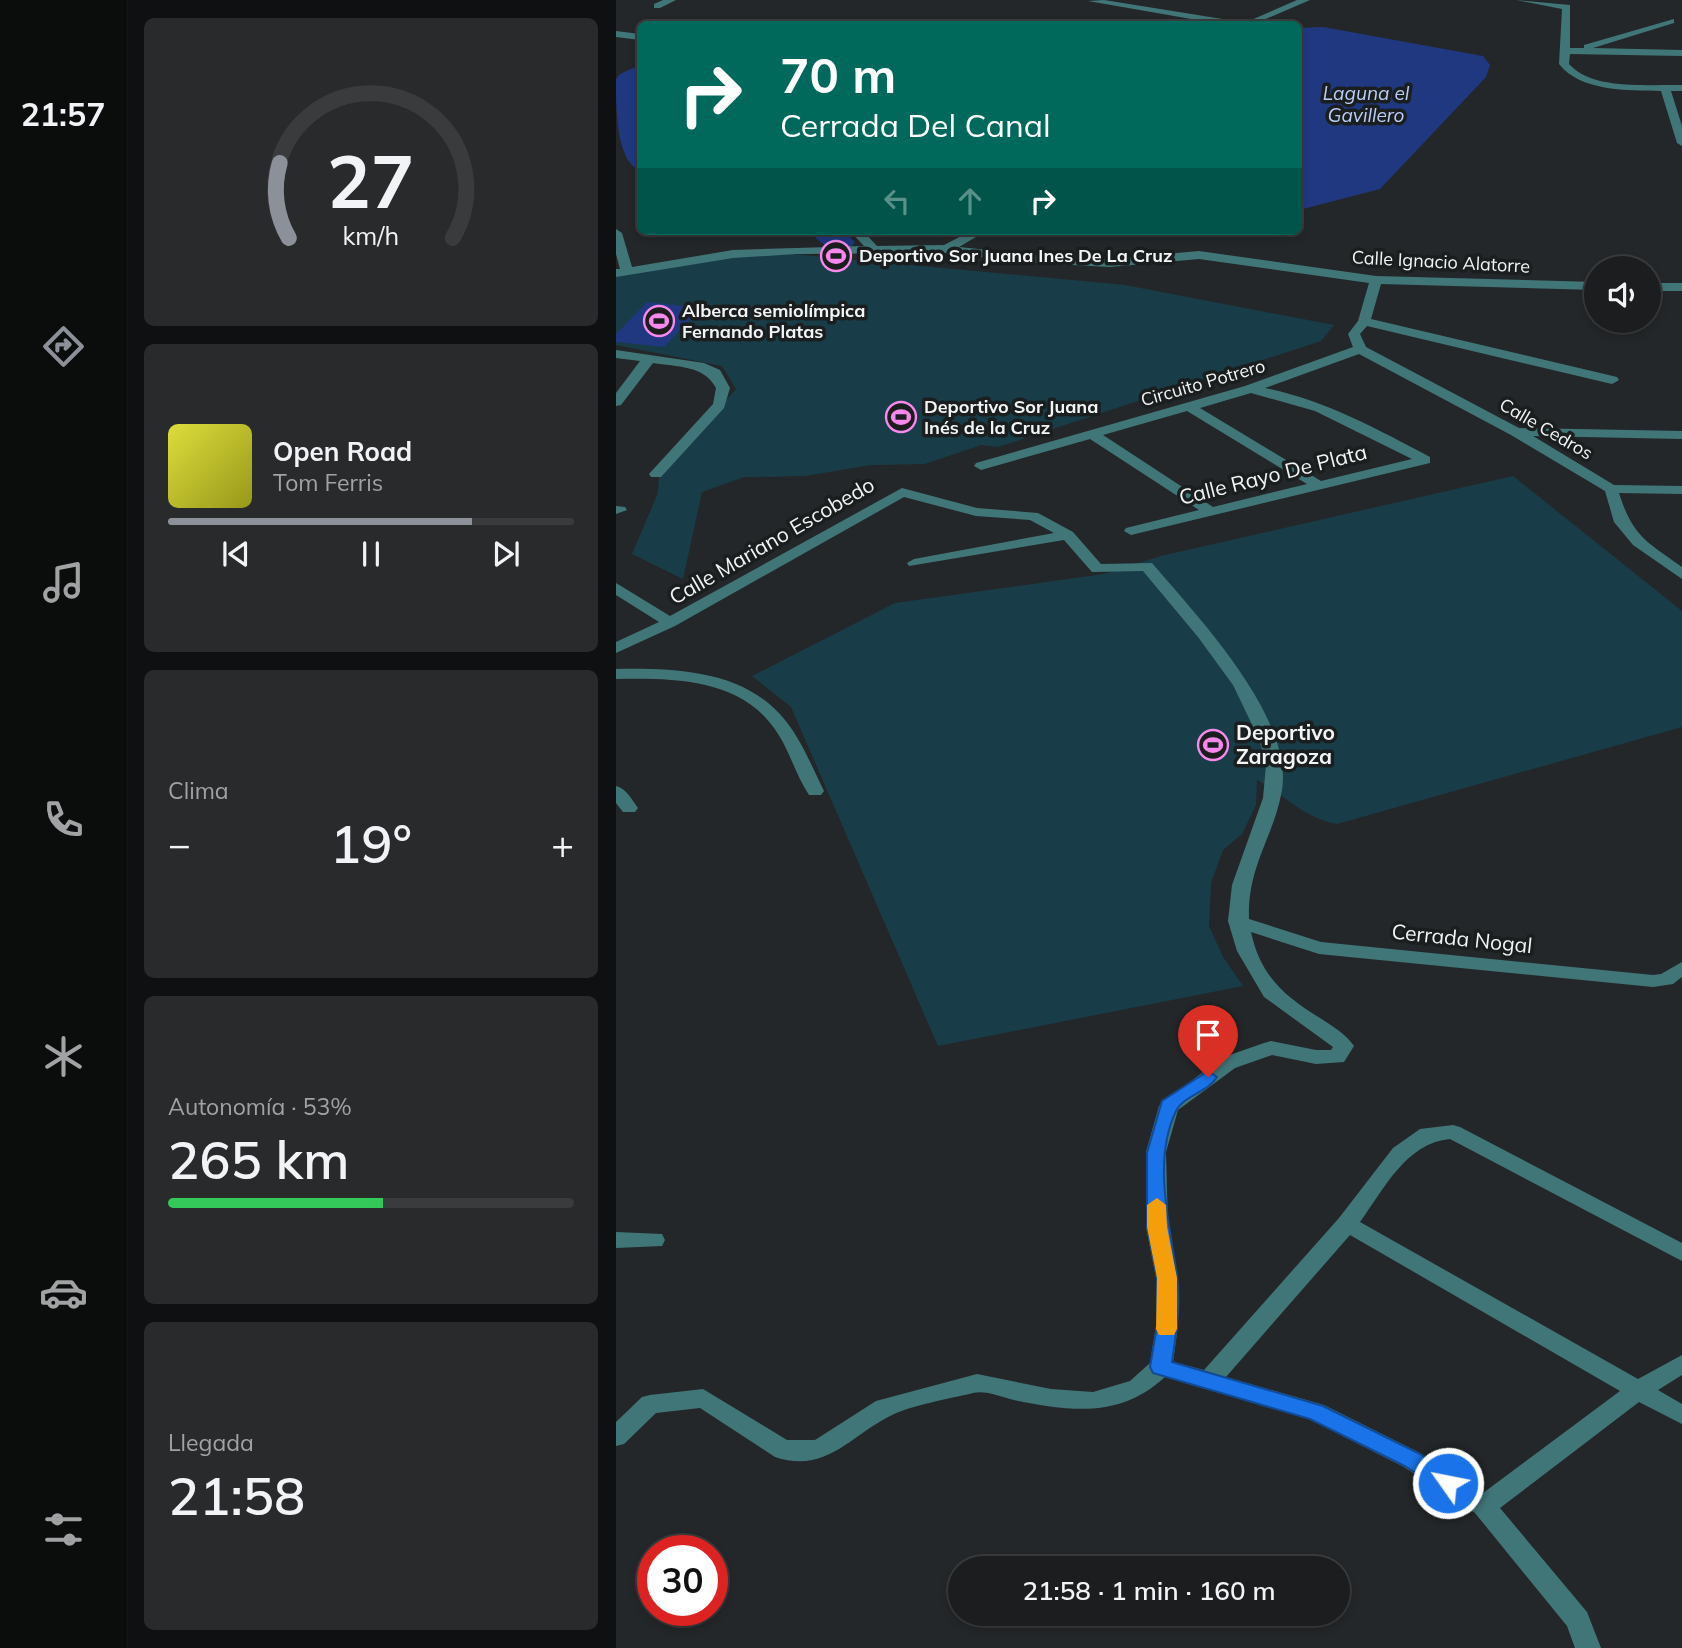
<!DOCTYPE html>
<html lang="es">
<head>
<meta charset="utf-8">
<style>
	:root { --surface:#1b1d1f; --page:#282a2c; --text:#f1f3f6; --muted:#a0a2a4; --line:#393b3d; --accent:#8c9099 }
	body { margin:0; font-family:Mulish,sans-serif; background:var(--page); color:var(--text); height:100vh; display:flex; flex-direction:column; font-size:26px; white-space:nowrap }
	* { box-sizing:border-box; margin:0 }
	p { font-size:23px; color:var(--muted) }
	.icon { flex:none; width:38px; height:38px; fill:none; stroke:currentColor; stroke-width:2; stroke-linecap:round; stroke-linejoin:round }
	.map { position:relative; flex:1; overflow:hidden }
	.panel { display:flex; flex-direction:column; gap:18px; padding:18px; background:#0f1011; width:490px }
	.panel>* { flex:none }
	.hud { position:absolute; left:21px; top:21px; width:665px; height:214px; border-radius:10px; box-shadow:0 4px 10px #0003,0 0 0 2px var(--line); background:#00695c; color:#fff; overflow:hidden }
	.buttons { position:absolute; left:968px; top:256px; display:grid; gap:14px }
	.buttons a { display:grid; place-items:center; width:77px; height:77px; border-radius:50%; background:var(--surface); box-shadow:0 4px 10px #0003,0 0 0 2px var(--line); font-size:35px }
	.speed { position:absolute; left:21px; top:1535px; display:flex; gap:14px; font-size:35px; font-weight:700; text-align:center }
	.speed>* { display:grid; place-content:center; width:91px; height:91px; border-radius:50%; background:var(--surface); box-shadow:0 4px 10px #0003,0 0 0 2px var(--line); line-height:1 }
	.speed .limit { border:10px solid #d22; background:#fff; color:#111 }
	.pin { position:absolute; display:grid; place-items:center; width:60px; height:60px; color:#fff; margin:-72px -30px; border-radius:50% 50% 50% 0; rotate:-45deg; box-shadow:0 0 7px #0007 }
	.pin .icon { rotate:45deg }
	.me { position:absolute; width:77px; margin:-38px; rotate:303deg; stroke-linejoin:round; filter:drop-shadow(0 0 5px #0008) }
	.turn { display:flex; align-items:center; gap:24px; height:147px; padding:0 28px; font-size:32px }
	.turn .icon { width:91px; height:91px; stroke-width:2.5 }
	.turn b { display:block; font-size:49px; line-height:60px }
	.lanes { display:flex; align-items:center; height:66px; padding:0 28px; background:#0003; justify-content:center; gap:35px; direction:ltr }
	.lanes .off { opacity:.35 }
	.big { font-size:52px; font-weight:600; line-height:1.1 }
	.panel .widget { flex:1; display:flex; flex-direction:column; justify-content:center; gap:10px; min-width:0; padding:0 24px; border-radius:10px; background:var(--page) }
	.panel .dial { align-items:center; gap:0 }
	.dial svg { height:182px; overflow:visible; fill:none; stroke:var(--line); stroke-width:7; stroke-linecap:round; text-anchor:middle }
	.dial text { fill:var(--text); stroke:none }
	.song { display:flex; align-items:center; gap:21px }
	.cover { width:84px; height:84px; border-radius:10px; background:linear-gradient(135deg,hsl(60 70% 55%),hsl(60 70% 35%)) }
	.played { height:7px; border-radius:4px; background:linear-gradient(90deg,var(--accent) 75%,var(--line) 75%) }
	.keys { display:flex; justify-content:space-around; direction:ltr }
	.heat { display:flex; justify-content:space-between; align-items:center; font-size:38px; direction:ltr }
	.charge { height:10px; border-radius:5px; background:linear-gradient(90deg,#34c759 53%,var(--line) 0) }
	.trip { position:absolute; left:332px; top:1556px; width:402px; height:70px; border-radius:35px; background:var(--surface); box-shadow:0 4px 10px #0003,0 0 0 2px var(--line); font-weight:600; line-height:70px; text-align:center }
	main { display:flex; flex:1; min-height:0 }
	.menu { display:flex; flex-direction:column; width:126px; justify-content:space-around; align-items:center; background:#0b0c0c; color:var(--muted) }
	.menu .icon { width:49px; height:49px }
	.menu .selected { color:var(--accent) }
	.menu b { font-size:32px; color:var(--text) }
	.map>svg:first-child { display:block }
	.green { fill:#183d49 }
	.water { fill:#1f3880 }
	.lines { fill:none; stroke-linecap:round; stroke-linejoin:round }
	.river { fill:#1f3880; fill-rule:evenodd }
	.minor { fill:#417679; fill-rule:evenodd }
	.route { fill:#1a73e8; stroke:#114b97; stroke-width:2 }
	.slow { fill:#f59e0b }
	.labels { text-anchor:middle; stroke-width:7; stroke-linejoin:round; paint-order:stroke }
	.far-poi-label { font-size:18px; font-weight:bold; fill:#f2f4f5; stroke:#1b1e1f; text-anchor:start }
	.far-street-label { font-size:18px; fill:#f2f4f5; stroke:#1b1e1f }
	.far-water-label { font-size:19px; font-style:italic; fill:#bbcef8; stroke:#1b1e1f }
	.street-label { font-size:21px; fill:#f2f4f5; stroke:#1b1e1f }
	.poi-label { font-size:21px; font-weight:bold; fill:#f2f4f5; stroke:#1b1e1f; text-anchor:start }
</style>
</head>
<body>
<main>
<nav class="menu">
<b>21:57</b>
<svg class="icon selected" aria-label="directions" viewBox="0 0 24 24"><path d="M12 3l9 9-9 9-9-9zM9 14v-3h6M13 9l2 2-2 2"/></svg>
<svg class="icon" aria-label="music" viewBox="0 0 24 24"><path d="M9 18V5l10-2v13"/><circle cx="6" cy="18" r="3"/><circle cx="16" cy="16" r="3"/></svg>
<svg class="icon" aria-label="phone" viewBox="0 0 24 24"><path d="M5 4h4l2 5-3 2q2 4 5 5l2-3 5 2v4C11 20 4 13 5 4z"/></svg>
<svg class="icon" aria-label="climate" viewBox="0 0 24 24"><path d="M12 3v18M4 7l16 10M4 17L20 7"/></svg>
<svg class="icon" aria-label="car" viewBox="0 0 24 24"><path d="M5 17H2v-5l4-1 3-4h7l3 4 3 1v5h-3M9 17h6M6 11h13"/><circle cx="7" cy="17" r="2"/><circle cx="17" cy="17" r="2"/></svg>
<svg class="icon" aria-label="filters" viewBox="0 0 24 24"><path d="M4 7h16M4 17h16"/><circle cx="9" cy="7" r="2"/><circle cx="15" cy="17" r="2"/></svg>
</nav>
<section class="panel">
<div class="widget dial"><svg viewBox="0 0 100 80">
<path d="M14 69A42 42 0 1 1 86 69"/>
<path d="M14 69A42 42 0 0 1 10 36" stroke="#8c9099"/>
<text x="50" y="56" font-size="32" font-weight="700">27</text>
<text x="50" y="72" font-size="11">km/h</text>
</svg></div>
<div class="widget">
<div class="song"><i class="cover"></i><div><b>Open Road</b><p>Tom Ferris</p></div></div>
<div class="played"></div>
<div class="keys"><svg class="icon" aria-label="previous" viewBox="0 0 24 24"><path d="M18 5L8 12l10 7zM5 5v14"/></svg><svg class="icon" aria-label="pause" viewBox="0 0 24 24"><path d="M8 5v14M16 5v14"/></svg><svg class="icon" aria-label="next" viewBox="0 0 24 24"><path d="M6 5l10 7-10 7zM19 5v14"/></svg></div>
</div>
<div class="widget"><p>Clima</p>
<div class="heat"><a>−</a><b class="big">19°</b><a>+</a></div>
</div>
<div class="widget"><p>Autonomía · 53%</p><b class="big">265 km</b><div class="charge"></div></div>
<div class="widget"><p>Llegada</p><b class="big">21:58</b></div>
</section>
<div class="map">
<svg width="1066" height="1648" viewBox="0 0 1066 1648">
	<rect width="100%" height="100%" fill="#242729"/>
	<path class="green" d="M166,253l343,32 209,40 -13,16 -323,106 -17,-2 -56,19 -54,1 -66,11 -61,1 -42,15 -19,87 -51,-25 26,-61 1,-18 77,-86 -14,-23 -106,-21v-69l103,-18z
		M897,476l169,135v116l-345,97c-37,-8 -48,-27 -80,-44l-1,25 -14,29 -19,16 -12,33 -2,43 14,31 20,29 -305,60 -147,-339 -39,-31 143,-73 209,-29 57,-18z"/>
	<path class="water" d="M707,27l160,29 7,9 -4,12 -106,112 -81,21v-182z
		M31,302l54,6 -37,39 -48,-5v-8z"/>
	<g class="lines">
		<path class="river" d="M24,65v18l-4,4 4,25v58c-24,-8 -24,-64 -24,-91l4,-5z
			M194,231h34l11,11 -5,6c-16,4 -30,-3 -40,-17z"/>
		<path class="minor" d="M47,0h13l-16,8h-6v-4z
			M488,0l131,21 5,3h-20l-132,-23z
			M681,0h13l-56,24h-12z
			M900,0l54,5v43h14v-3l90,-26v4l-81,25 89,2v6l-112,-2 -1,10c24,27 80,20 113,21v6h-11l11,35v20l-5,-3 -16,-52c-33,-1 -80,1 -102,-27l3,-55z
			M443,19l23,5h-26l-2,-2z
			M0,31l24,3v6l-24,-3z
			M0,229l6,4 10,34 101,-17 131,-4 -14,-15h13l14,15 67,-1 27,-14h15l-27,16 75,8 76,4 89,-8 177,25 220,6v8l-215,-6 -10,35 246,58 2,3 -7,4 -245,-58 -7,8 6,13 153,81 163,3v8l-149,-3 81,49 68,1v8l-63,-1c14,44 27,48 63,74v12l-49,-34 -19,-23 -9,-31 -94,-56 -152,-81 -94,34c59,12 112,41 165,69v6l-299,72 -7,-4 2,-3 73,-18 -109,-71 -109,31 -7,-4 2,-3 269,-77 108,-39 -5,-13 10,-13 11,-38 -170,-24 -89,8 -76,-4 -88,-10 -149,1 -64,4 -117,19v-8h4l-4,-15zM635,393l64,18 97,48 -91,22 -121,-73zM571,411l120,73 -94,23 -110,-72z
			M1032,283h34v8h-34z
			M0,350l88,13 16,7 10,18 -6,20 -63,69h-10l-2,-3 64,-70 3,-16c-12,-23 -39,-21 -63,-25l-32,42 -5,1v-13l24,-32 -24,-3z
			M286,488l75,20 61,5 35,19 28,32 51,-1c44,52 142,154 130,227 -8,47 -35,76 -33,129l72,23 332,33 8,-1 21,-12v15l-9,7 -20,3 -334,-33 -68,-22c9,43 33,64 69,86 12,8 26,16 34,28l-10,16 -28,2 -44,-9 -37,13 -57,42 -12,42 2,75 10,51v48l-5,36 31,8 135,-152 54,-70 27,-19 33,-4 7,2 222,116v18l-232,-122c-44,4 -66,50 -90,83l278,157 44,-24v20l-24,15 24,14v20l-43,-22 -139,106 87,104 14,36h-26l-8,-22 -92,-113 -71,-46 -95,-48 -144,-42c-46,42 -94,34 -151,23 -12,-3 -29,-10 -41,-7 -25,6 -61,12 -83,23 -40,20 -64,58 -115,41l-75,-49 -44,5 -32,31 -8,2v-24l26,-25 8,-2 53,-6 84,51h28l61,-39 101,-27 74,15 42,3 37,-11 20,-18 6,-37v-48l-10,-51v-75l13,-46 62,-48 43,-15 7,-2 45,9h15l2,-3 -69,-50 -27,-46 -9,-30 4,-36 31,-87 3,-33 -7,-26 -26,-54 -35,-48 -55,-66 -51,1 -28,-32 -155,26 -2,-3 7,-4 140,-26 -24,-13 -54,-4 -72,-19 -229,129 -59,27v-11l43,-20 -43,-27v-12l54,33zM734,1235l270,156 -137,102 -63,-40 -96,-48 -98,-28z
			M0,506l9,1 2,3 -11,4z
			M0,669c59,-1 129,1 169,51 17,21 27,47 39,71l-3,4h-12c-14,-21 -20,-47 -35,-67 -35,-50 -103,-50 -158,-49z
			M0,786c10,2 16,14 22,22l-3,4h-12l-7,-9z
			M0,1232l46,2 3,6 -3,6 -46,2z"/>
	</g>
	<path class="route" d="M592,1071l9,6c-9,15 -34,19 -41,34 -24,50 -6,114 1,165 4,28 -1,58 -5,86l151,44 97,48 36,23 3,6 -3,6 -8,3 -8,-3 -35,-23 -95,-47 -157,-46 -3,-6 7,-41v-48l-10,-51v-74l15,-52z"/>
	<path class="slow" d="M541,1198l9,7 1,22 10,51v51l-3,6h-15l-3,-6 1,-51 -10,-51v-22z"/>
	<defs>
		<g id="stadium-ring" transform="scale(1.575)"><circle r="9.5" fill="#1b1e1f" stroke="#f888eb" stroke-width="1.5"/><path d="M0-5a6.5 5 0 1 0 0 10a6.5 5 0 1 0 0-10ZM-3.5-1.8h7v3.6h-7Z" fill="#f888eb"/></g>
	</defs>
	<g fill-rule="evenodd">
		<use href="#stadium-ring" x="220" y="256"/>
		<use href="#stadium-ring" x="43" y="321"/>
		<use href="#stadium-ring" x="285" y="417"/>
		<use href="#stadium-ring" x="597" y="745"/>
	</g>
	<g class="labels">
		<g class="far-poi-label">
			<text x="243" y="262">Deportivo Sor Juana Ines De La Cruz</text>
			<text x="66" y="317">Alberca semiolímpica<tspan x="66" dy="21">Fernando Platas</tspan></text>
			<text x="308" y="413">Deportivo Sor Juana<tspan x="308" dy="21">Inés de la Cruz</tspan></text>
		</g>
		<g class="far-street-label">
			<text transform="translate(825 262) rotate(3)" y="6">Calle Ignacio Alatorre</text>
			<text transform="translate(587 383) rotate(-16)" y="6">Circuito Potrero</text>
			<text transform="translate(930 429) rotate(30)" y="6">Calle Cedros</text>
		</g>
		<g class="far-water-label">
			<text x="750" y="100">Laguna el<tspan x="750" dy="22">Gavillero</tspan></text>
		</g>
		<g class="street-label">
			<text transform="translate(657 475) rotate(-14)" y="7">Calle Rayo De Plata</text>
			<text transform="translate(156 541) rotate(-30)" y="7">Calle Mariano Escobedo</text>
			<text transform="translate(846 939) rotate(6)" y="7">Cerrada Nogal</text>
		</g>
		<g class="poi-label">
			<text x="620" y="740">Deportivo<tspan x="620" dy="24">Zaragoza</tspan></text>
		</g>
	</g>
</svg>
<div class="buttons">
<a><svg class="icon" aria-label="sound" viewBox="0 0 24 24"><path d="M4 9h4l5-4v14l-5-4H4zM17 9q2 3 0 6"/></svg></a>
</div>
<div class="speed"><div class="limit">30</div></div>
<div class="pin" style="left:592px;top:1077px;background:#d93025"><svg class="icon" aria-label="arrive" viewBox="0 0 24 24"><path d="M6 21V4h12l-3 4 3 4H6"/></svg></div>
<svg class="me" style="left:832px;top:1483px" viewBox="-20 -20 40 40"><circle r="17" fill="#1a73e8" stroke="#fff" stroke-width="3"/><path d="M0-11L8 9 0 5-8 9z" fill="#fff"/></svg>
<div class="trip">21:58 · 1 min · 160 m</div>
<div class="hud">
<div class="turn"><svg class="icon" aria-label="right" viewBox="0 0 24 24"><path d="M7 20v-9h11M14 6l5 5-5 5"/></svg><div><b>70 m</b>Cerrada Del Canal</div></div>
<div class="lanes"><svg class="icon off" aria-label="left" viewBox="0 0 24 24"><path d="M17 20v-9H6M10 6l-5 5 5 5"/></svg><svg class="icon off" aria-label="ahead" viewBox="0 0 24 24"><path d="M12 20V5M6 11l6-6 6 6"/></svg><svg class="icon" aria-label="right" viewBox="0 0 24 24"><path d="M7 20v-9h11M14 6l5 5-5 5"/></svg></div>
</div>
</div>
</main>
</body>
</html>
